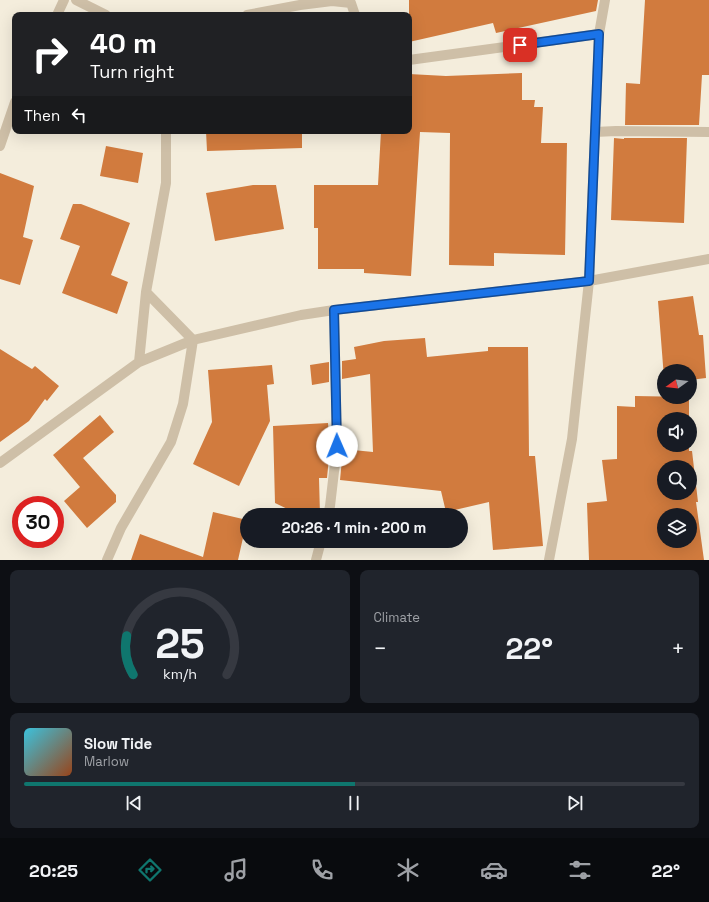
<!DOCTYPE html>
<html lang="en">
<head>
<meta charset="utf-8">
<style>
	:root { --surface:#171b24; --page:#20242c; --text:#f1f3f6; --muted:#9ea1a6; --line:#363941; --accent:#0f766e }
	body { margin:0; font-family:"Space Grotesk",sans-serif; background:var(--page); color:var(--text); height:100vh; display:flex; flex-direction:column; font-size:15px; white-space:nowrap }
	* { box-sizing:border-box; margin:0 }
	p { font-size:13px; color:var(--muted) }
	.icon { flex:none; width:22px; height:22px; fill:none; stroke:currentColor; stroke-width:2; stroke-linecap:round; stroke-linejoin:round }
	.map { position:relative; height:560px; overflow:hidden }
	.drawer { display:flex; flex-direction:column; gap:10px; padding:10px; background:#0d0f14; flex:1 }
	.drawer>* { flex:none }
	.hud { position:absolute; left:12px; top:12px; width:400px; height:122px; border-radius:8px; box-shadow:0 4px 16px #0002; background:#202124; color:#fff; overflow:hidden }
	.needle { width:26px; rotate:255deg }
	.tools { position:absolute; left:657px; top:364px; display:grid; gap:8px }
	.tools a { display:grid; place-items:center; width:40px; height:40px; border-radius:50%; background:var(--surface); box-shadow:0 4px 16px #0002; font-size:20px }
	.speed { position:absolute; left:12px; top:496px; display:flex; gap:8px; font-size:20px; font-weight:700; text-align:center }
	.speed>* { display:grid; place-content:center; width:52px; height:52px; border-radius:50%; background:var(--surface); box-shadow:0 4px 16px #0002; line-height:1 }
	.speed .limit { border:6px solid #d22; background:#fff; color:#111 }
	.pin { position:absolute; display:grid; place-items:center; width:34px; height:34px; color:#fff; margin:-17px; border-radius:8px; box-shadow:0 2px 6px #0006 }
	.me { position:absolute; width:44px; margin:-22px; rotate:359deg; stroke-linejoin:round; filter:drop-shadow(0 0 3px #0008) }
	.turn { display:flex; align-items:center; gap:14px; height:84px; padding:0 12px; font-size:18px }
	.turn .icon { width:52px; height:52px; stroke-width:2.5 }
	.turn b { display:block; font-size:28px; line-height:34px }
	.then { display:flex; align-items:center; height:38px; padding:0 12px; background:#0003; gap:8px; font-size:15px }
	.big { font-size:30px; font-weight:800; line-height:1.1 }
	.drawer .widget { flex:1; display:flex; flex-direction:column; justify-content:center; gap:6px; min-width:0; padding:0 14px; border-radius:8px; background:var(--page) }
	.drawer .dial { align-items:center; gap:0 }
	.dial svg { height:104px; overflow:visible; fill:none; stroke:var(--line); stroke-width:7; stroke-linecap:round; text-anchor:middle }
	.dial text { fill:var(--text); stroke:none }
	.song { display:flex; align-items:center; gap:12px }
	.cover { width:48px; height:48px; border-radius:6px; background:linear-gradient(135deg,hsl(190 70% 55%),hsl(20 70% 35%)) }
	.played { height:4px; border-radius:2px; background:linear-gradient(90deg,var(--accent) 50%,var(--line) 50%) }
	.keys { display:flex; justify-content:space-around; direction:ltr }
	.heat { display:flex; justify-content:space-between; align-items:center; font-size:22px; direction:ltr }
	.drawer .tiles { flex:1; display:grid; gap:10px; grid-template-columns:1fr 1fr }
	.widget:last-child { grid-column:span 2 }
	.trip { position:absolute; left:240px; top:508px; width:228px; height:40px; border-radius:20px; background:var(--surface); box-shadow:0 4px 16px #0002; font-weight:800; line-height:40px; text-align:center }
	.tabs { display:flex; height:64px; justify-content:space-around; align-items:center; background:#090b0e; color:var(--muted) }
	.tabs .icon { width:28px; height:28px }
	.tabs .current { color:var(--accent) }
	.tabs b { font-size:18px; color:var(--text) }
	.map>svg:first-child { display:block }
	.building { fill:#d17b3e; fill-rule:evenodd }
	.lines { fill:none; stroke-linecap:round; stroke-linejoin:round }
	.street { stroke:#cebfa7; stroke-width:10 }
	.route-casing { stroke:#114b97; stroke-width:10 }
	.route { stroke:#1a73e8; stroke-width:7 }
</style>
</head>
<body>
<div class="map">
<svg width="709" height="560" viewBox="0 0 709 560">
	<rect width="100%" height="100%" fill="#f4eddc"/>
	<path class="building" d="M409,0h189l-2,11 -100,22 -3,-10 -84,19z
		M645,0h64v75h-7l-3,50h-74l1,-42 14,1z
		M522,73v27h13l-1,7h9l-2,36h26l-2,112 -71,-2v13l-45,-1 1,-132 -30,-1 -9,144 -47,-3v-4h-46v-41h-4v-43h64l3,-54h28v-57l37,2z
		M206,131h96v17l-95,3z
		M614,138l10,1v-1h63l-3,85 -73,-3z
		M106,146l37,7 -5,30 -38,-7z
		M0,173l34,13 -11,51 10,3 -13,45 -20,-6z
		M253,185h23l8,44 -69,12 -9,-48z
		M73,204h8l49,19 -19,52 17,7 -11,32 -55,-21 18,-47 -20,-7z
		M693,296l6,39h4l3,43 -16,2v-9h-26v7l-6,-77z
		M425,338l2,19 61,-6v-4h40l1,109h6l8,90 -50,4 -4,-48 -43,10 -5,-21 -101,-11 3,-31 30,3 -3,-78 -28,5v-18l14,-2 -2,-12 30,-6z
		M0,349l32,20 3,-3 24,20 -12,15 -2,-2 -16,22 -29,21z
		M329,362v20l-17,3 -2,-20z
		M272,365l2,19 -7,1 3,36 -31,65 -46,-22 19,-42 -4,-52z
		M635,396l54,1v22h-25v26h25v6h3l6,51h-2l8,58h-115l-2,-57 20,-2 -5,-41 15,-1v-53l18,1zM664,467h26v26h-26zM664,515h26v26h-26z
		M100,415l14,17 -31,26 33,37v7l-29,26 -23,-27 16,-14 -27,-32z
		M328,423l2,24 -3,31h-8l1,37h-20l-25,-12 -2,-77z
		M213,512l34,8 -9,40h-107l9,-26 63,23z"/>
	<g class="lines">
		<path class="street" d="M76,0l30,15
			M57,15l7,-15
			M247,15l53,-10 32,-4 19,2 4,12
			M409,60l190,-26
			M595,132l21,-1 93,1
			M0,146l15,-44
			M139,362l7,-70 20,-109v-52
			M0,463l139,-101 54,-22 108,-25 33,-5 255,-29 120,-22
			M328,515l2,-9 7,-60 -3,-136
			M107,560l14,-32 50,-86 12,-38 10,-64 -47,-48
			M316,560l5,-19
			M549,560l23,-121 17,-158 10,-247 6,-34"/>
	</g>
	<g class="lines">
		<g class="route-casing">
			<path id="route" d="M337,446l-3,-136 255,-29 10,-247 -79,11"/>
		</g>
		<use href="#route" class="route"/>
	</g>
</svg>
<div class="tools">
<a><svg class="needle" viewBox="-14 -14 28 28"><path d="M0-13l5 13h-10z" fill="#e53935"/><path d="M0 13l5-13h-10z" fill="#9ea1a6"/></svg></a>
<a><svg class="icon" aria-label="sound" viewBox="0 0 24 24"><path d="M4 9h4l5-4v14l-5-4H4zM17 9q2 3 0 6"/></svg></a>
<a><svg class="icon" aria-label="search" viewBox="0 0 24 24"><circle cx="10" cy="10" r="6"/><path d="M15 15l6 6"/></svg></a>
<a><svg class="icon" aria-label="layers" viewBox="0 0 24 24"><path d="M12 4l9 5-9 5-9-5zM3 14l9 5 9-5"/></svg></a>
</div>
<div class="speed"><div class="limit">30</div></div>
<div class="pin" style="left:520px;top:45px;background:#d93025"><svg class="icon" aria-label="arrive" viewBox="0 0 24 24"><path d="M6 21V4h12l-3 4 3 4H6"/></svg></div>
<svg class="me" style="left:337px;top:446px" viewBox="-20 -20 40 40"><circle r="19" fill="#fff"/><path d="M0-13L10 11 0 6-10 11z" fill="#1a73e8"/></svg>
<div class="trip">20:26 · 1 min · 200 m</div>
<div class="hud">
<div class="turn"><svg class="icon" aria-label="right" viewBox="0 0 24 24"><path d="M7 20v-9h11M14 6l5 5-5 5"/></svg><div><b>40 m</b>Turn right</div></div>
<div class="then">Then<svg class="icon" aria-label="left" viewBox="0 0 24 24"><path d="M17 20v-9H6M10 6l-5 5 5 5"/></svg></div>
</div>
</div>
<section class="drawer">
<div class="tiles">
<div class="widget dial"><svg viewBox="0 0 100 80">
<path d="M14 69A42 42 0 1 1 86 69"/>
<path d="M14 69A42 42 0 0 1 9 39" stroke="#0f766e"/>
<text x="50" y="56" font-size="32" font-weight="700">25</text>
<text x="50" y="72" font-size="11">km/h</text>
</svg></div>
<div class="widget"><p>Climate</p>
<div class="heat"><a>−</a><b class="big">22°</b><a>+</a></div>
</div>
<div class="widget">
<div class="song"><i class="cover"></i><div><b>Slow Tide</b><p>Marlow</p></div></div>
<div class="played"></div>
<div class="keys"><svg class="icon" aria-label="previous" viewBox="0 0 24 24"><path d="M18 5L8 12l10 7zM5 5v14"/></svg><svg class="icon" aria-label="pause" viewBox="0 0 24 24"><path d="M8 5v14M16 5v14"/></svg><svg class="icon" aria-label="next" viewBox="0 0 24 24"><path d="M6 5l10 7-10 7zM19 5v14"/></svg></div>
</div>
</div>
</section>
<nav class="tabs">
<b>20:25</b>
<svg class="icon current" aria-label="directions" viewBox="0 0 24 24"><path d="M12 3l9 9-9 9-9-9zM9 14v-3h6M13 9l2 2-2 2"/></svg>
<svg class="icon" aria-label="music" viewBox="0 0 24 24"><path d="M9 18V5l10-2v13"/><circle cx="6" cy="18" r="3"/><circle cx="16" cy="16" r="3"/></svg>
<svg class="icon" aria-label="phone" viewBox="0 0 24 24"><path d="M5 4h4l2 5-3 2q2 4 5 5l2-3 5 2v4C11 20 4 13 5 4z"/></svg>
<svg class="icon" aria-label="climate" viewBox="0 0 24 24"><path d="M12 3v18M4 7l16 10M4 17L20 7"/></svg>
<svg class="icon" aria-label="car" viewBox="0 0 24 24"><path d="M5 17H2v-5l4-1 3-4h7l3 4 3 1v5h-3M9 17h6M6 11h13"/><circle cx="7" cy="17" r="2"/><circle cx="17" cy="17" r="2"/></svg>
<svg class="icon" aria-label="filters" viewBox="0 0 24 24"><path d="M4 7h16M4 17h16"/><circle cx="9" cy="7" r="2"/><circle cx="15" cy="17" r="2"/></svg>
<b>22°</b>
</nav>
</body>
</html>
